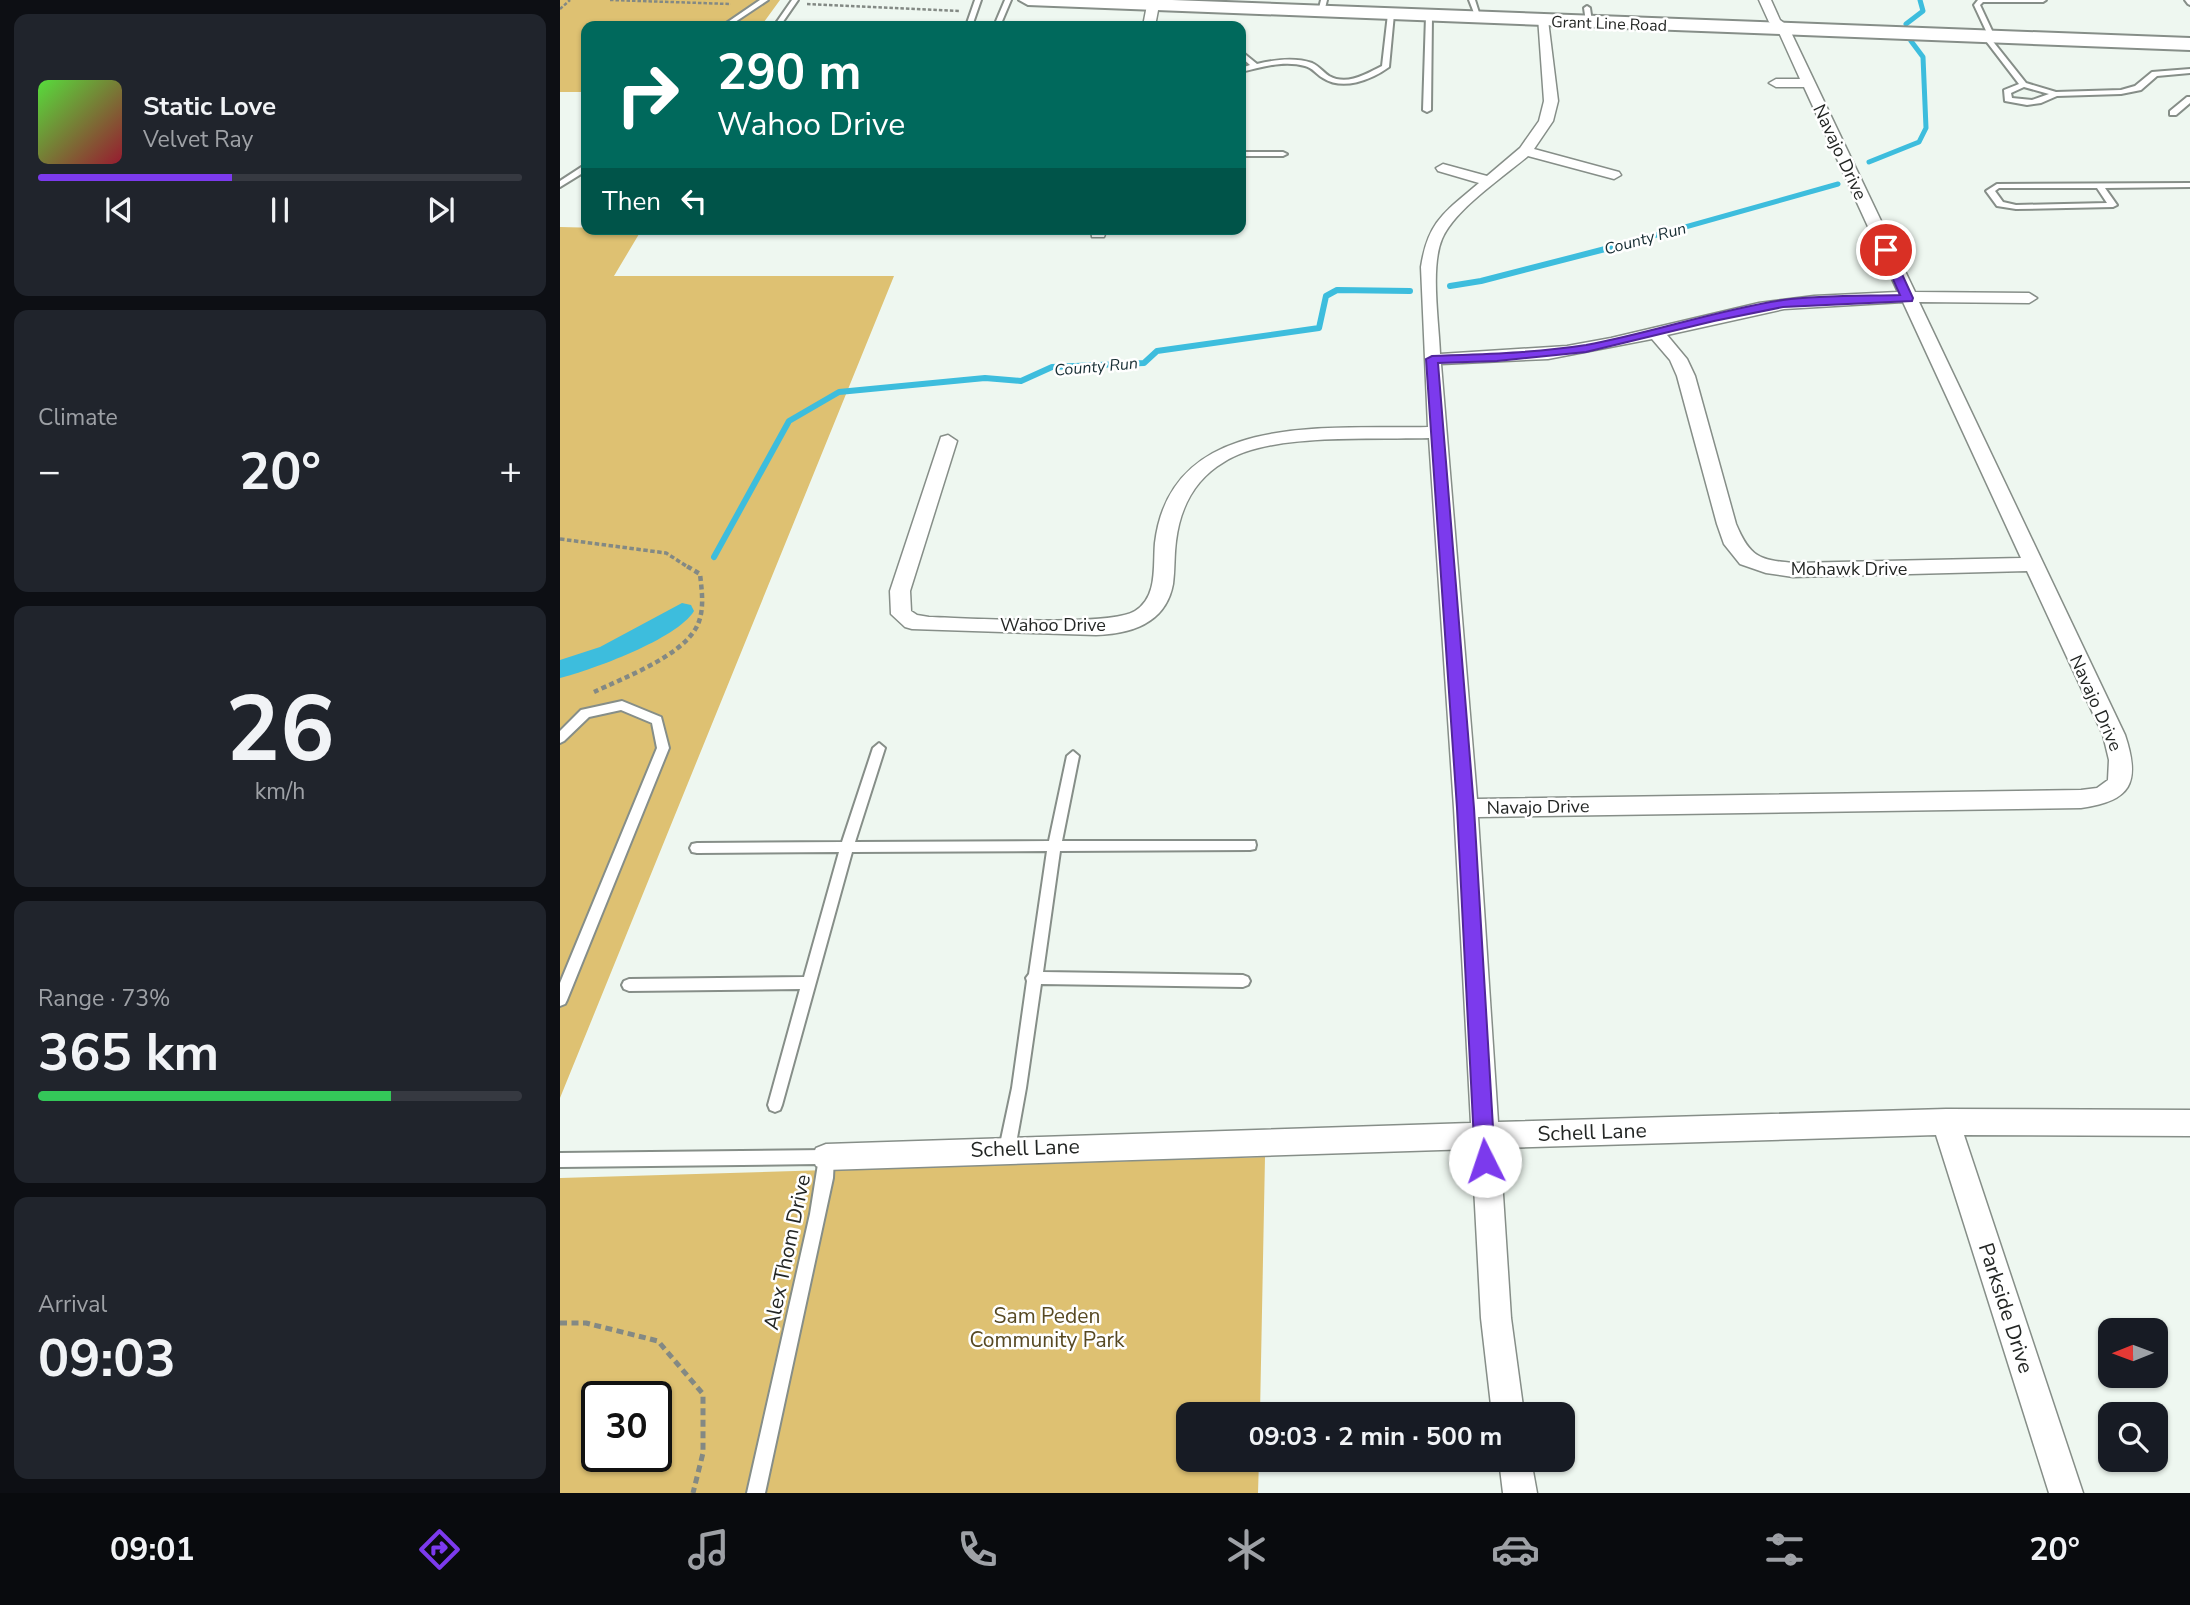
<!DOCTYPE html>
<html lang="en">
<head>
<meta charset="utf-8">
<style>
	:root { --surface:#171b24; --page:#20242c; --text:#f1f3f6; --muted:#9ea1a6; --line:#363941; --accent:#7c3aed }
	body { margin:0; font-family:"Nunito Sans",sans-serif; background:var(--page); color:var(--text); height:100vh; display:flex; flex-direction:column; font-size:26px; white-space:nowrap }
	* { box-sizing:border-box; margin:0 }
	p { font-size:23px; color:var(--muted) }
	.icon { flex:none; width:38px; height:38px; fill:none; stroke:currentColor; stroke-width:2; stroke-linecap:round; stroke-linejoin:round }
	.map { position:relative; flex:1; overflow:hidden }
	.side { display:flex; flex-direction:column; gap:14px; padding:14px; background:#0d0f14; width:560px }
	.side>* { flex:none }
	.top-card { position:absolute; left:21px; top:21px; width:665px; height:214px; border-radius:14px; box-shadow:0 2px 5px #0004; background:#00695c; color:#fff; overflow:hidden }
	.needle { width:46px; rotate:269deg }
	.buttons { position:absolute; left:1538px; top:1318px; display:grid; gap:14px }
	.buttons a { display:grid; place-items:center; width:70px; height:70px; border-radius:14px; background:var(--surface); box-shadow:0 2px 5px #0004; font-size:35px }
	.speed { position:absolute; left:21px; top:1381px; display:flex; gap:14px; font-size:35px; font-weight:700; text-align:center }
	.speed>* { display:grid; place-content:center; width:91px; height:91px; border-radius:50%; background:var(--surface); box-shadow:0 2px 5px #0004; line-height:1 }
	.speed .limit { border:4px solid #111; border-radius:10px; background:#fff; color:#111 }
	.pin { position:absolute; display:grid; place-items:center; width:60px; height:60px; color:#fff; margin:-30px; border:4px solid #fff; border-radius:50%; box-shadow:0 2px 7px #0007 }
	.me { position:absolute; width:77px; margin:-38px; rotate:356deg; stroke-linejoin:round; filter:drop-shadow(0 0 5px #0008) }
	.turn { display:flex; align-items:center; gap:24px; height:147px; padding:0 21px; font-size:32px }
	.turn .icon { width:91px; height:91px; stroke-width:2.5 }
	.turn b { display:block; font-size:49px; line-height:60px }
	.then { display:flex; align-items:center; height:66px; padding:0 21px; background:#0003; gap:14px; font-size:26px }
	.big { font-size:52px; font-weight:700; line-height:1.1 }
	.side .card { flex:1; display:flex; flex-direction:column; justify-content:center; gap:10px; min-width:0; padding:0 24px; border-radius:14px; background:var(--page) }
	.side .dial { align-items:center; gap:0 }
	.dial b { font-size:91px; line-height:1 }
	.song { display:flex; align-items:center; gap:21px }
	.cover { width:84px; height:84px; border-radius:10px; background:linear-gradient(135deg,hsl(110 70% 55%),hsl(350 70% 35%)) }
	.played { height:7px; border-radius:4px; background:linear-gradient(90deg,var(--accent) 40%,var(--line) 40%) }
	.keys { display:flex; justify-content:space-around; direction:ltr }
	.heat { display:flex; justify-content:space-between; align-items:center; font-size:38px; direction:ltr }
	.charge { height:10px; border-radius:5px; background:linear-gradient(90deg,#34c759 73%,var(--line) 0) }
	.trip { position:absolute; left:616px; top:1402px; width:399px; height:70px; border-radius:14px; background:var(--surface); box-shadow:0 2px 5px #0004; font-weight:700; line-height:70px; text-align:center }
	.tab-bar { display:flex; height:112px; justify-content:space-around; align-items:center; background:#090b0e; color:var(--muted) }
	.tab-bar .icon { width:49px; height:49px }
	.tab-bar .current { color:var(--accent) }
	.tab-bar b { font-size:32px; color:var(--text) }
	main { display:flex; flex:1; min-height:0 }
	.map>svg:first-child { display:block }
	.green { fill:#dec172; fill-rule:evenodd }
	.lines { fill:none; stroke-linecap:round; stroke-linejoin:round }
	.stream-far1 { stroke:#3dbddd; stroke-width:5 }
	.stream { stroke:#3dbddd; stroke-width:6 }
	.canal { fill:#3dbddd; fill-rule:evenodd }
	.service-casing { stroke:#868e88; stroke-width:4 }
	.minor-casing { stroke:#868e88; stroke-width:3 }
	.secondary-casing { stroke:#868e88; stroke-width:4 }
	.path-far3 { stroke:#838984; stroke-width:2.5; stroke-dasharray:3.5 2; stroke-linecap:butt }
	.path-far2 { stroke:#838984; stroke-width:3.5; stroke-dasharray:4.5 2.5; stroke-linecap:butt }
	.path-far1 { stroke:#838984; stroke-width:4.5; stroke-dasharray:5 3.5; stroke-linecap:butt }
	.path { stroke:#838984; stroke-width:5; stroke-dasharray:7 4.5; stroke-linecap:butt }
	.service { fill:#fff; fill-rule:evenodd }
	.minor { fill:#fff; fill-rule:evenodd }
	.secondary { fill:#fff; fill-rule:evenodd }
	.route { fill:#7c3aed; stroke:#51269a; stroke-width:2 }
	.labels { text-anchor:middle; stroke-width:5; stroke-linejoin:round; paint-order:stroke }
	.far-street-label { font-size:16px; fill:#232624; stroke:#fff }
	.far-water-label { font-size:16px; font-style:italic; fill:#182e34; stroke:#fff }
	.street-label { font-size:18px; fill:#232624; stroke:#fff }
	.near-street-label { font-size:21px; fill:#232624; stroke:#fff }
	.near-park-label { font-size:21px; fill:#574922; stroke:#fff }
</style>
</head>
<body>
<main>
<section class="side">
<div class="card">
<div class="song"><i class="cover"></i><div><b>Static Love</b><p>Velvet Ray</p></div></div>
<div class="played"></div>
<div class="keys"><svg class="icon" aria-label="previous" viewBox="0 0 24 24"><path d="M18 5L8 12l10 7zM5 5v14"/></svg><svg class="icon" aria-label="pause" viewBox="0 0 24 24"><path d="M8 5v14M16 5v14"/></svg><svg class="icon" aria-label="next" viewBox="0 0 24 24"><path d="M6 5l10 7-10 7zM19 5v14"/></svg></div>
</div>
<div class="card"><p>Climate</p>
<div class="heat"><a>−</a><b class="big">20°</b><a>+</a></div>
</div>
<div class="card dial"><b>26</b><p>km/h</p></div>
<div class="card"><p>Range · 73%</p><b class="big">365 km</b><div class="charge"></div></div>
<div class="card"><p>Arrival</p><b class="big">09:03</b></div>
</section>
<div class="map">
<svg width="1630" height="1493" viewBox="0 0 1630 1493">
	<rect width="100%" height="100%" fill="#eef7f0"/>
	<path class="green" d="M0,0h220l-19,26h-175v66h-26z
		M0,227l82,2 -28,47h280l-334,822z
		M705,1157l-5,257h-72v46h71l-1,33h-698v-315zM37,1396h59v60h-59z"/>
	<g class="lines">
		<path class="stream-far1" d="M1346,24l17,-13 -3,-11
			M1309,162l50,-20 7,-14 -3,-71 -12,-16
			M1047,249l231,-65"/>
		<path class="stream" d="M890,286l31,-5 132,-34
			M154,557l75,-136 50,-29 146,-14 36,3 31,-14 92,-4 13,-12 162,-23 7,-32 11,-6 73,1"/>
		<path class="canal" d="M122,603l9,2 3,6c-17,28 -102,59 -134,67v-18l40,-13z"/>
		<g class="service-casing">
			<path id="service" d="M200,0h8l-39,26h-7z
				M232,0h6l-18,26h-6z
				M415,0h6l-9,26h-6z
				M445,0h6l-11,26h-6z
				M761,0h6l-3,12 -3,2 -3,-2z
				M909,0h6l6,19 -5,-1z
				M1418,0h68l-3,2h-60l-3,3 15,32 -4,2 35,44 30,9 65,-2 14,-4 17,-14 38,-3v4l-33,3 -16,14 -20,4 -64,2 -16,7 -14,2 -22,-4 -1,-11 15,-6 -36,-47 5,-2 -14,-30zM1464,87l25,7 -17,6 -20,-2 -1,-5z
				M1625,0h5v5l-2,-1z
				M1027,6l3,2 2,14 -3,2 -3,-2 -2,-14z
				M831,12l3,2 -5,53c-18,13 -46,24 -66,11 -7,-4 -10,-10 -18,-12 -21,-6 -44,1 -64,6v-4l9,-3 -9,-8v-6l16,13c17,-4 37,-7 55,-1 7,3 11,9 17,13 18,10 37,-2 53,-10l6,-52z
				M869,14l3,2 -1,94 -4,2 -4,-2 3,-94z
				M1627,97h3v6l-14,12h-6v-4z
				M681,152h42l4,2 -4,2h-42z
				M23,166h3v5l-26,16v-6z
				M1630,183v4l-85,1 12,17 -4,2 -97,2 -19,-3 -11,-15 11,-7zM1439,188h98l10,15 -91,2 -13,-3 -8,-11z
				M62,701l39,16 8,31 -102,252 -2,4 -5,2v-23l97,-235 -5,-25 -31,-13 -32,7 -25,24 -4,2v-12l21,-21z
				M319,743l6,5 -30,94 194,-1 18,-85 6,-5 6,5 -17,85h193l1,4 -1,4 -5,1 -190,1 -17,121 200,3 5,2 2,4 -2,4 -5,2 -202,-3 -15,104 -11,61 -3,5 -5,2 -5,-2 -3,-5 13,-61 15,-107 -1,-3 3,-4 18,-123 -195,1 -70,253 -2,5 -5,2 -5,-2 -2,-5 32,-116 -171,2 -5,-2 -2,-4 2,-4 5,-2 175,-2 35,-125 -142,1 -5,-1 -2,-4 2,-4 5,-1 145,-1 31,-94z
				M266,1150l5,2 3,5 -1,21 -68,315h-18l63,-279 8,-50 -258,3v-14z"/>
		</g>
		<g class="minor-casing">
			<path id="minor" d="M1199,0h12l9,20 8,6 127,266 114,1 8,5 -8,5 -110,-1 206,433c16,48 6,66 -44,73l-603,9 20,305 448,-13 244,1v26l-226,-1 119,358h-34l-113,-358 -436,13 11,170 13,96h-32l-11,-96 -9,-169 -646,21 -10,-4 -4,-9 4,-9 10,-4 645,-21 -17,-315 -25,-370c-56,2 -159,-6 -205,24 -29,17 -44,46 -48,79 -2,14 -1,28 -3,43 -7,39 -42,50 -77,51l-184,-6 -7,-2 -14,-13 -1,-23 51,-154 7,-2 9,6 -47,150 1,20 6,4 12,2c38,1 181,10 206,-6 23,-14 18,-45 20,-68 16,-134 175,-113 273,-116l-7,-160c7,-46 24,-55 58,-84l-41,-12 -2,-3 7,-4 44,12 33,-28 19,-27 5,-20 -6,-84h8l2,3 10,81 -5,20 -19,28 85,23 2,3 -7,4 -86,-23c-26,22 -73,53 -86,83 -12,28 -3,84 -2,115l127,-8 44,-8 148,-35 55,-7 84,-4 -94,-205h-28l-7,-4 7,-4h24l-23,-51 -8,-6zM1343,302l118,256 -228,5c-34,-3 -43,-6 -57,-39l-41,-148 -8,-17 -20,-24 117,-26zM1092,339l18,21 7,16 40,148 7,20 16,20 26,9 27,4 234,-6 76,164 6,25 -1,20 -11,8 -16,2 -604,9 -36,-435 107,-5z
				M593,1l6,4 -4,21h-12l4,-21z
				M531,229h16l-3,8h-12z
				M939,1460h32l6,33h-34z"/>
		</g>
		<g class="secondary-casing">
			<path id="secondary" d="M459,0h153l1018,38v12l-1162,-45z"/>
		</g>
		<path class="path-far3" d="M50,0l121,4
			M247,4l152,7
			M0,9l10,-9"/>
		<path class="path-far2" d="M0,539l106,14 22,14"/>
		<path class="path-far1" d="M34,692c29,-14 86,-35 102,-64 9,-16 6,-36 4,-54l-15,-9"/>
		<path class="path" d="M0,1323h26l72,18 45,53v59l-10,40"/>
		<use href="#service" class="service"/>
		<use href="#minor" class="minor"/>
		<use href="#secondary" class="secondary"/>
	</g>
	<path class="route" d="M1326,247l5,3 22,48 -1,3 -129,6 -69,14 -128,31 -89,9 -59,2 36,445 21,353 -3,7 -7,2 -7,-2 -3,-7 -18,-353 -31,-449 6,-3c51,-2 103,-3 154,-11 66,-12 130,-35 197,-45 39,-5 78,-4 117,-5l-20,-45z"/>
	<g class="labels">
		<g class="far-street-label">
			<text transform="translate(1049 23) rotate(2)" y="6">Grant Line Road</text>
		</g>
		<g class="far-water-label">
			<text transform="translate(1085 238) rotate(-15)" y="6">County Run</text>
			<text transform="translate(536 366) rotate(-5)" y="6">County Run</text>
		</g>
		<g class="street-label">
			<text transform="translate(1280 152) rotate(65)" y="6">Navajo Drive</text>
			<text x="1289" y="575">Mohawk Drive</text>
			<text x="493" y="631">Wahoo Drive</text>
			<text transform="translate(1536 703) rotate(66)" y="6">Navajo Drive</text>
			<text transform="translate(978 807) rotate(-1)" y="6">Navajo Drive</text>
		</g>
		<g class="near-street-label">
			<text transform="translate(1032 1132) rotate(-2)" y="7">Schell Lane</text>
			<text transform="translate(465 1148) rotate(-2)" y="7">Schell Lane</text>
			<text transform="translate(227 1252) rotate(-78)" y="7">Alex Thom Drive</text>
			<text transform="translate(1446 1308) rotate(72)" y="7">Parkside Drive</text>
		</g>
		<g class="near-park-label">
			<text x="487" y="1323">Sam Peden<tspan x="487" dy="24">Community Park</tspan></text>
		</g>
	</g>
</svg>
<div class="buttons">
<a><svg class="needle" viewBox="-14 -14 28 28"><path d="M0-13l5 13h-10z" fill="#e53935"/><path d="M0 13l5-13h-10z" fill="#9ea1a6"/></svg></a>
<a><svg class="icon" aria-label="search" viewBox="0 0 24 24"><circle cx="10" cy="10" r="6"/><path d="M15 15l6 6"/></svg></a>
</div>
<div class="speed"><div class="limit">30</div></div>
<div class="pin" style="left:1326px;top:250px;background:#d93025"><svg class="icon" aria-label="arrive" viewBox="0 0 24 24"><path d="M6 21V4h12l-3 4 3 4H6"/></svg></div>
<svg class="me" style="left:925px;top:1161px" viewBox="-20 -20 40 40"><circle r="19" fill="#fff"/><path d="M0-13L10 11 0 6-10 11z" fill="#7c3aed"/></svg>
<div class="trip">09:03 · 2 min · 500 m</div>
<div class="top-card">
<div class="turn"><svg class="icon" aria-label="right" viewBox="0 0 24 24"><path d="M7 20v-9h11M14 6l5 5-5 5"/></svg><div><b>290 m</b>Wahoo Drive</div></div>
<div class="then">Then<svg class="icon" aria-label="left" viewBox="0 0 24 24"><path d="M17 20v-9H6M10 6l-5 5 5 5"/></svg></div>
</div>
</div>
</main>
<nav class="tab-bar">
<b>09:01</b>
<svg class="icon current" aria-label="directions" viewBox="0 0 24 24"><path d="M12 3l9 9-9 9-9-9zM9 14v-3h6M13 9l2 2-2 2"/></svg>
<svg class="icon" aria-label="music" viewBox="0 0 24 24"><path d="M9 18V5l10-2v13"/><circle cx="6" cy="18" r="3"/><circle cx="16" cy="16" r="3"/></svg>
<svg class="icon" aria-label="phone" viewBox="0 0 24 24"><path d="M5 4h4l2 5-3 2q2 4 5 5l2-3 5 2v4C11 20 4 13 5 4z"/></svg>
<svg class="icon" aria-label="climate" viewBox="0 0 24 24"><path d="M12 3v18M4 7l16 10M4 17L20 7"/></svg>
<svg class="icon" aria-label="car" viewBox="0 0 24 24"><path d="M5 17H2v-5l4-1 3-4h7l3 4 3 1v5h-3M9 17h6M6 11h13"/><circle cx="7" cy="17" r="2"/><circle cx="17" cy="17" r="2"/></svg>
<svg class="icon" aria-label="filters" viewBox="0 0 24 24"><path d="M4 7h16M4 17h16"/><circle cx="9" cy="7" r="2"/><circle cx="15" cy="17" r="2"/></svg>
<b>20°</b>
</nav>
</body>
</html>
